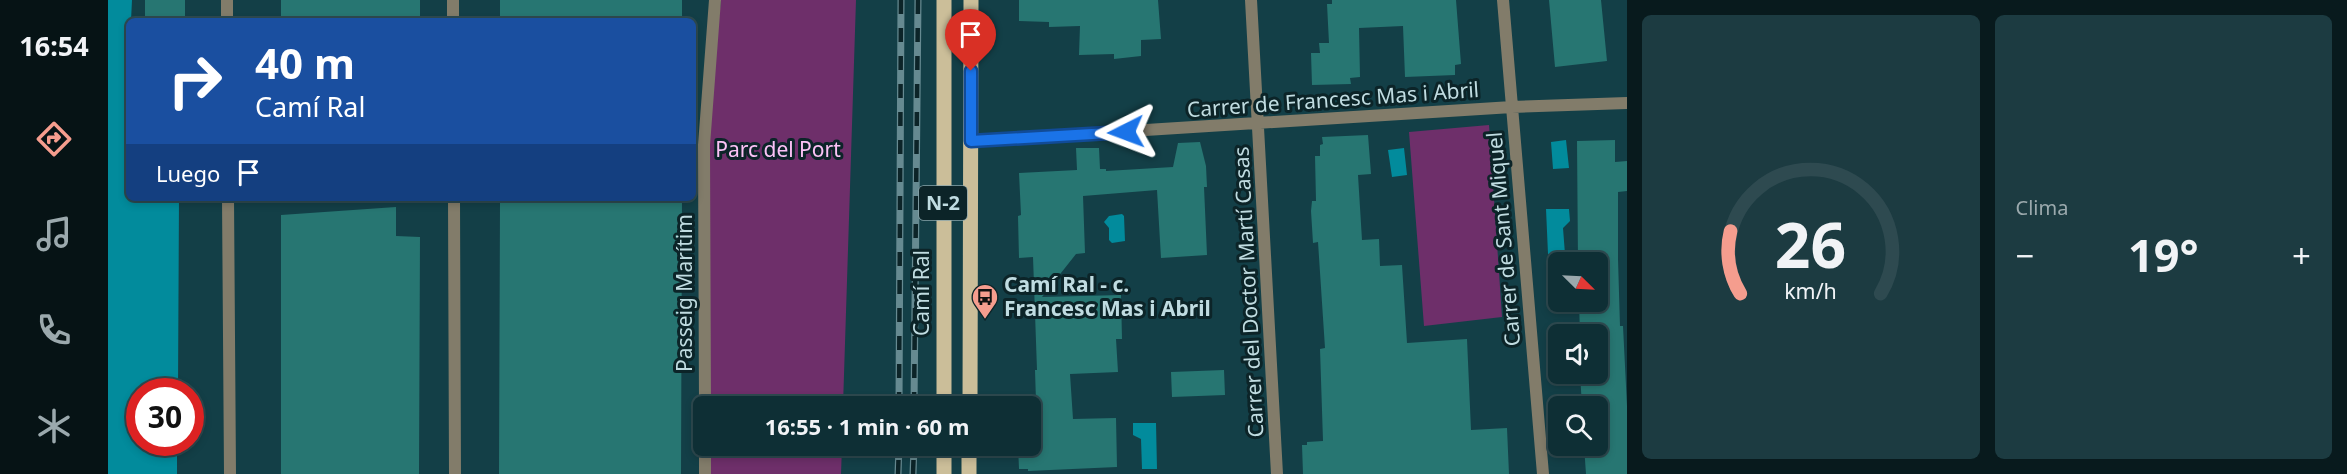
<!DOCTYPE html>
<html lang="es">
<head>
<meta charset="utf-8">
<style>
	:root { --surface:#0e2f35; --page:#1c3b41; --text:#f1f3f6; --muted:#9ba9ad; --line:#2e4a50; --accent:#f59d8e }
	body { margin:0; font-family:"Noto Sans",sans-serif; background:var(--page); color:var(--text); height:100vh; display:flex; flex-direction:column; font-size:22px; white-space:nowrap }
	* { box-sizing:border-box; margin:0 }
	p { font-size:20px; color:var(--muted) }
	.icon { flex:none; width:33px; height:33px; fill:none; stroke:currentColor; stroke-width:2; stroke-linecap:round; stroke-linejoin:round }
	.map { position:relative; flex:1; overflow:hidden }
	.sheet { display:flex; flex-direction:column; gap:15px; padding:15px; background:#081a1d; width:720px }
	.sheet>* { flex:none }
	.top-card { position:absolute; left:18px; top:18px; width:570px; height:183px; border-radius:9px; box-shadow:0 3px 9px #0003,0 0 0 2px var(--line); background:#1a4fa0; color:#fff; overflow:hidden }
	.needle { width:39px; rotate:114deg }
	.tools { position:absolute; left:1440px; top:252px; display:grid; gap:12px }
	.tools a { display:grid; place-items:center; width:60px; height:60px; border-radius:9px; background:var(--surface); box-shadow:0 3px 9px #0003,0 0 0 2px var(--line); font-size:30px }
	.speed { position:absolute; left:18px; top:378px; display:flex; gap:12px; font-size:30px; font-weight:700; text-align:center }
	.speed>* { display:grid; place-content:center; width:78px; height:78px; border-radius:50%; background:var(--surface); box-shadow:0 3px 9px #0003,0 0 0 2px var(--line); line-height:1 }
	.speed .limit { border:9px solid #d22; background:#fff; color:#111 }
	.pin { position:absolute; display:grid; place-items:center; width:51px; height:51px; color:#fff; margin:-62px -26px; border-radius:50% 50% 50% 0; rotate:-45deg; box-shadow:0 0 6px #0007 }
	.pin .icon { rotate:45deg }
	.me { position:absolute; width:66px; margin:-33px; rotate:267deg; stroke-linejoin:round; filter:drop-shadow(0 0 4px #0008) }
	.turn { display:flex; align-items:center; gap:21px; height:126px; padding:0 30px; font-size:27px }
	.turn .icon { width:78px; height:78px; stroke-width:2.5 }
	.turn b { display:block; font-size:42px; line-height:51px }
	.then { display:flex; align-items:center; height:57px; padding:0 30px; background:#0003; gap:12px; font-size:22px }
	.big { font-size:45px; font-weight:700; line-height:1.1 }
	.sheet .widget { flex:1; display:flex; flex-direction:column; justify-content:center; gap:9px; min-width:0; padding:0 21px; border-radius:9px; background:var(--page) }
	.sheet .dial { align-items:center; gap:0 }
	.dial svg { height:156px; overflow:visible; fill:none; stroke:var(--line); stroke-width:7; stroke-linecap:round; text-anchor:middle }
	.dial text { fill:var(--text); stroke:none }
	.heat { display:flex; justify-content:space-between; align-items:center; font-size:33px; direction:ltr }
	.sheet .tiles { flex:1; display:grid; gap:15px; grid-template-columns:repeat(2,1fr) }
	.trip { position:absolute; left:585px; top:396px; width:348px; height:60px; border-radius:9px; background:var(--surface); box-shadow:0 3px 9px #0003,0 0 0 2px var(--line); font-weight:700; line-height:60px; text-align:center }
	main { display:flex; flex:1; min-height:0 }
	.menu { display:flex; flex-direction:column; width:108px; justify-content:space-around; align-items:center; background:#061315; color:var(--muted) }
	.menu .icon { width:42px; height:42px }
	.menu .active { color:var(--accent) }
	.menu b { font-size:27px; color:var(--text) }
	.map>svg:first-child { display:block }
	.green { fill:#6e2f6a }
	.water { fill:#028b9c }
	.building { fill:#277672 }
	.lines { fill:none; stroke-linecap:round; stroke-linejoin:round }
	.lane { stroke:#827c6a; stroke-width:12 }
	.street { stroke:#827c6a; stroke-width:12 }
	.primary { stroke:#cbbe99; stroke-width:15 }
	.rail-casing { stroke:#668a91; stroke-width:7 }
	.rail { stroke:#0c2428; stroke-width:4.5; stroke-dasharray:14; stroke-linecap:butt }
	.route-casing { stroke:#114b97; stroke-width:15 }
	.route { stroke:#1a73e8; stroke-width:10 }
	.labels { text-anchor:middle; stroke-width:6; stroke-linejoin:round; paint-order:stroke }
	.shield { fill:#0c2428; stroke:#8aa5aa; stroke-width:1.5 }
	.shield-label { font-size:20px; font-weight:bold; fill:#c0dce1 }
	.street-label { font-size:21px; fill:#c0dce1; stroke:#0c2428 }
	.park-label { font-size:21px; fill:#fcc2f6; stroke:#0c2428 }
	.poi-label { font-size:21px; font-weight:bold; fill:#c0dce1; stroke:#0c2428; text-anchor:start }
</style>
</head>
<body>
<main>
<nav class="menu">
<b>16:54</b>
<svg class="icon active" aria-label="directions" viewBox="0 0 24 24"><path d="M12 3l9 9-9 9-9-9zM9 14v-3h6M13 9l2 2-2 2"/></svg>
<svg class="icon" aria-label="music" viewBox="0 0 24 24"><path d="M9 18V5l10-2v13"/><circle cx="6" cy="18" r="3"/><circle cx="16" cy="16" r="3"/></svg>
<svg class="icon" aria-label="phone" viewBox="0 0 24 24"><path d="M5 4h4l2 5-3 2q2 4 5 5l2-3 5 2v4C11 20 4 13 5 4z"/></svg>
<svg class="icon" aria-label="climate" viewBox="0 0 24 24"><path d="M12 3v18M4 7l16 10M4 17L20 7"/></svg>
</nav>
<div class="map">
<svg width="1519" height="474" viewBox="0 0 1519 474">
	<rect width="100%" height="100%" fill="#133f47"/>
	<path class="green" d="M613,0h135l-13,406h-138l-1,-261z
		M1381,125l13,192 -78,9 -15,-194z
		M597,446h137l-1,28h-135z"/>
	<path class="water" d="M0,0h24l-1,21h-2v177h50l-1,193 -38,1v50l37,1v31h-69z
		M1458,140l3,28 -16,1 -2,-27z
		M1296,148l3,27 -15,2 -4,-27z
		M1438,209h23l1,12 -7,7 2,26h-17z
		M1014,214l2,2 1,25 -13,2 -3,-3v-12l-5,-6 5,-6z
		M1025,423h23l1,46h-15l-1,-30 -8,-4z"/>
	<path class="building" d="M37,0h40v21h-40z
		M173,0h139v21h-139z
		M392,0h182v21h-182z
		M911,0h139l3,39 -20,1v16l-27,3v-5l-35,1 1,-29 -31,1v-5l-30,-1z
		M1224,0h124l5,64 -6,1v10l-50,2 -2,-51 -44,2 1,49 -10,1 1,6 -39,1 -1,-32h9l-1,-10h10l-2,-39h5z
		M1441,0h52l6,61 -52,6z
		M1260,135l3,39 -13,1 4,65 17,-1 1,27 22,-1 5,78 60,-4 4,91 36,-2 2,46h-206l-1,-29h5v-3l16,-1 -3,-92 5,-1 -7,-106 -5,1 -2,-32 1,-10h4l-1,-45h5v-11l3,-1 -1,-7z
		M1507,140v22l12,-1v30l-9,1v67l2,67h3l4,80v68h-41l-2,-28h14v-40h-16l-2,-32h18v-40h-18l-1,-32h19v-40h-20l-1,-121z
		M1092,142l6,24 1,21h-3l3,68 -46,3 -4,-68 -74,6 2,57 -9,1 -34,43 79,-2 1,44h-6l2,33 -48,2 3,45 43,-1 1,49 -89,4v-2h-9l-1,-23h12v-13h7l-2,-63h2l-4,-113 -14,1 -1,-42 3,-1 -2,-42 58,-3 -1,-22h23l1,21h6v2l67,-4 5,-24z
		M438,198h136l-1,276h-182l1,-273z
		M288,207v29l24,1 -1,237h-138v-259z
		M1116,370l1,25 -53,2 -1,-25z"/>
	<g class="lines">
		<path class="lane" d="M119,0v21
			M345,0v21
			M120,198l2,276
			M346,198l1,276
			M597,406l-1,-261 11,-145
			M597,474v-28"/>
		<path class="street" d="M1143,0l26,474
			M1395,0l40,474
			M863,141l541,-34 115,-4"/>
		<path class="primary" d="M836,406v-406
			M862,406l1,-406
			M836,446v28
			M861,474v-28"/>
		<g class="rail-casing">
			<path id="rail" d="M791,406l2,-406
				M806,406l4,-406
				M790,474l1,-28
				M805,474l1,-28"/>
		</g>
		<use href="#rail" class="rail"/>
	</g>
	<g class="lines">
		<g class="route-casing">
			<path id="route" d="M863,71v70l155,-9"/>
		</g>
		<use href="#route" class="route"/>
	</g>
	<defs>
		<g id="bus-pin" transform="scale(1.35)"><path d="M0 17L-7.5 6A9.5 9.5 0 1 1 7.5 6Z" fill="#f59d8e" stroke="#0c2428"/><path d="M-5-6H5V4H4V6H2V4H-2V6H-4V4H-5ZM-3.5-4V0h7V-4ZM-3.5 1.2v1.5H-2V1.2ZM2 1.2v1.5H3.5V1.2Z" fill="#111"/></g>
	</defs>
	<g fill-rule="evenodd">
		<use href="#bus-pin" x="877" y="297"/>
	</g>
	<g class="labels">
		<rect class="shield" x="811" y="186" width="48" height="34" rx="4.5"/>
		<g class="shield-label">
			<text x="835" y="210">N-2</text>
		</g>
		<g class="street-label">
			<text transform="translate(1225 100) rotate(-4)" y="7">Carrer de Francesc Mas i Abril</text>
			<text transform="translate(1396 239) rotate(-95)" y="7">Carrer de Sant Miquel</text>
			<text transform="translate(1141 292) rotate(-93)" y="7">Carrer del Doctor Martí Casas</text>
			<text transform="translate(577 293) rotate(-90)" y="7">Passeig Marítim</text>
			<text transform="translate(814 293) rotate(-90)" y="7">Camí Ral</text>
		</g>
		<g class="park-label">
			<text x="670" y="157">Parc del Port</text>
		</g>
		<g class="poi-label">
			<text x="896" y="292">Camí Ral - c.<tspan x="896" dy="24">Francesc Mas i Abril</tspan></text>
		</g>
	</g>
</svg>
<div class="tools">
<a><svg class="needle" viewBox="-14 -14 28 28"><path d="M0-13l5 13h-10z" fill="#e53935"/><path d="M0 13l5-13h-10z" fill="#9ba9ad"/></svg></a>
<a><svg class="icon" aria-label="sound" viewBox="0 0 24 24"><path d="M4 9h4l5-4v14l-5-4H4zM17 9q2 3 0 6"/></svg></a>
<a><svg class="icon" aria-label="search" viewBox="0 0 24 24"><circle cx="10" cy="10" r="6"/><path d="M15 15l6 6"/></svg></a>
</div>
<div class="speed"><div class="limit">30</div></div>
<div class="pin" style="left:863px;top:71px;background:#d93025"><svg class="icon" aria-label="arrive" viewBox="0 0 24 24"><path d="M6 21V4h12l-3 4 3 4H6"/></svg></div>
<svg class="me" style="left:1018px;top:132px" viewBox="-20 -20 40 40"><path d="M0-17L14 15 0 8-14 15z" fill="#1a73e8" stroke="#fff" stroke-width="4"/></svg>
<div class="trip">16:55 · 1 min · 60 m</div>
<div class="top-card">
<div class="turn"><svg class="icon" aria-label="right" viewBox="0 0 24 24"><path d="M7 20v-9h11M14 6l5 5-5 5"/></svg><div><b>40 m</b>Camí Ral</div></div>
<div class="then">Luego<svg class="icon" aria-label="arrive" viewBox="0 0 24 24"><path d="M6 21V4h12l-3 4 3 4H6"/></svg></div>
</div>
</div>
<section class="sheet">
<div class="tiles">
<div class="widget dial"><svg viewBox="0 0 100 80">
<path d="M14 69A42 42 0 1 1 86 69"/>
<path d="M14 69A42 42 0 0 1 9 37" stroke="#f59d8e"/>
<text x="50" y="56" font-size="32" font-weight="700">26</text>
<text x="50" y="72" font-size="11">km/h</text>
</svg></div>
<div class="widget"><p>Clima</p>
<div class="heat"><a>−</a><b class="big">19°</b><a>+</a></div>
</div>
</div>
</section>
</main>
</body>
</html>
